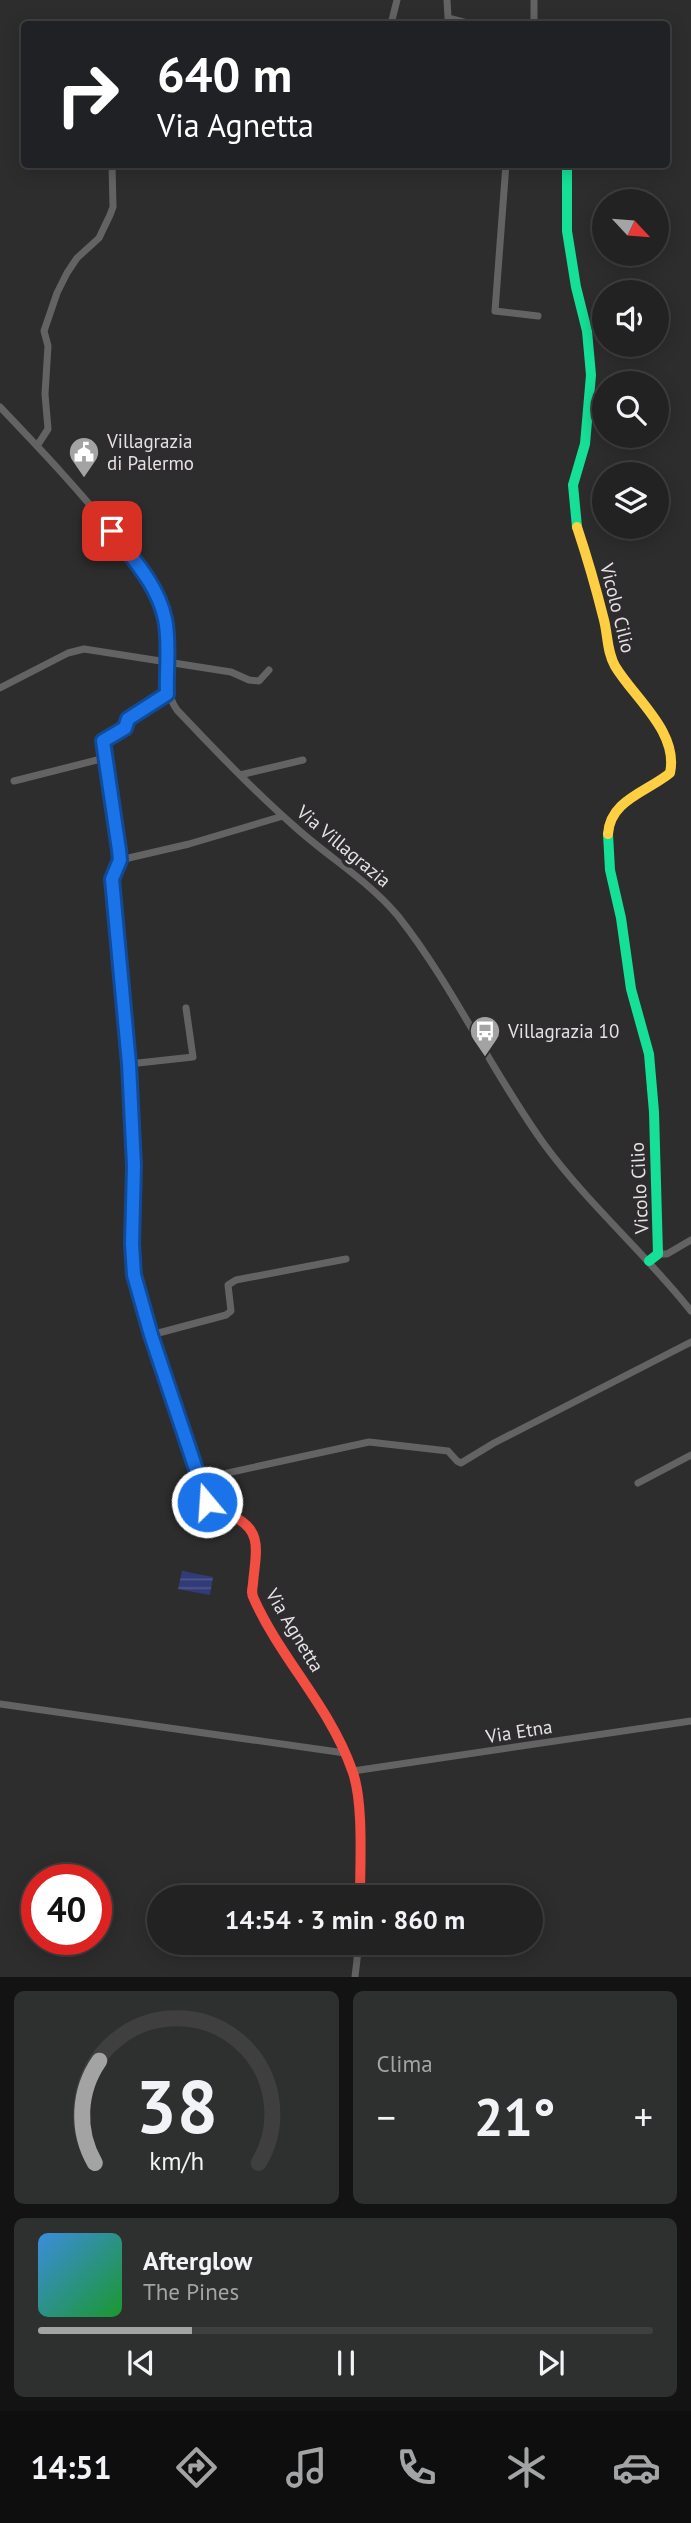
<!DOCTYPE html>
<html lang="it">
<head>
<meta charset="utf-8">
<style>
	:root { --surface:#222; --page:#2e2f2f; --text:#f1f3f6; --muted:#a2a4a5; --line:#3f3f40; --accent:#a4a3a3 }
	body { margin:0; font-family:"PT Sans",sans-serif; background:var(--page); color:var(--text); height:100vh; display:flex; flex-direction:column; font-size:26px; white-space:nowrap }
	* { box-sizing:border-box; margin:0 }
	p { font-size:23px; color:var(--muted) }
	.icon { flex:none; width:38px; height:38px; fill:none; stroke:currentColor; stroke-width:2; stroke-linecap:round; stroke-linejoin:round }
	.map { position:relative; height:1977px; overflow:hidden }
	.panel { display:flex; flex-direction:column; gap:14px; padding:14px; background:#131313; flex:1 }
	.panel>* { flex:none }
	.guide { position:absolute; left:21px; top:21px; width:649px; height:147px; border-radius:7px; box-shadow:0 4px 18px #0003,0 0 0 2px var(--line); background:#202124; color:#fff; overflow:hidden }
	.needle { width:46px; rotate:116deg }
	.controls { position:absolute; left:592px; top:189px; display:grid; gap:14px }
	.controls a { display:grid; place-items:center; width:77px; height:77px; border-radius:50%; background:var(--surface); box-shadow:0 4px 18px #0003,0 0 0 2px var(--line); font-size:35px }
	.speed { position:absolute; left:21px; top:1864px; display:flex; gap:14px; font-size:35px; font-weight:700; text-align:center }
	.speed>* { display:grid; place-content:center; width:91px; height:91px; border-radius:50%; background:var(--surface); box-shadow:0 4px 18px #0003,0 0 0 2px var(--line); line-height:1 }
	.speed .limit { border:10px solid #d22; background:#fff; color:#111 }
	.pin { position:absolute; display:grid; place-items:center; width:60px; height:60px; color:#fff; margin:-30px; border-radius:14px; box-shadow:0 4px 10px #0006 }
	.me { position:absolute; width:77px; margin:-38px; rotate:342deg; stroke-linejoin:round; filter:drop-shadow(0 0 5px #0008) }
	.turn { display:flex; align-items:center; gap:24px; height:147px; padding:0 21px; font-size:32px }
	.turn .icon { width:91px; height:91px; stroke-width:2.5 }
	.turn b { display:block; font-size:49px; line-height:60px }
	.big { font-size:52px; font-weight:800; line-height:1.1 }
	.panel .card { flex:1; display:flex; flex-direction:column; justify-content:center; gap:10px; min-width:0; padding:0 24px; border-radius:10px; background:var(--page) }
	.panel .dial { align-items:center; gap:0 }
	.dial svg { height:182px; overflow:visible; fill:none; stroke:var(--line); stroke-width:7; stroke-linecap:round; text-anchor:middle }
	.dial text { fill:var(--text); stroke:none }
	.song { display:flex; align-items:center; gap:21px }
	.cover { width:84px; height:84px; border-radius:10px; background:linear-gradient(135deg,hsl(210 70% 55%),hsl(130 70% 35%)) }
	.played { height:7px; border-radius:4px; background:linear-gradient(90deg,var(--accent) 25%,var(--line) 25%) }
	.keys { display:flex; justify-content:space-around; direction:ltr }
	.heat { display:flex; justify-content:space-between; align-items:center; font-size:38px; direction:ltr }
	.panel .tiles { flex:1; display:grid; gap:14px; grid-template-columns:1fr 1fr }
	.card:last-child { grid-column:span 2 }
	.trip { position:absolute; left:147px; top:1885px; width:396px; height:70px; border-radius:35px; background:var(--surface); box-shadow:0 4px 18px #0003,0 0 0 2px var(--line); font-weight:800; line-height:70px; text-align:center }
	.tab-bar { display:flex; height:112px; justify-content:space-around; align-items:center; background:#0e0e0e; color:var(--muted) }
	.tab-bar .icon { width:49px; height:49px }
	.tab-bar .active { color:var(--accent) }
	.tab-bar b { font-size:32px; color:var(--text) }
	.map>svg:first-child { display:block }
	.water { fill:url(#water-rules) }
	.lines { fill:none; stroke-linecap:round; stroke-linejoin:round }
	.street { stroke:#636363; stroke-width:7 }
	.fast { stroke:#16e098; stroke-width:10 }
	.slow { stroke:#ffcf43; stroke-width:10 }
	.jam { stroke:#f24e42; stroke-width:10 }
	.route-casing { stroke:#114b97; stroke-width:18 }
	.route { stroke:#1a73e8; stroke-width:12 }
	.labels { text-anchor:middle; stroke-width:7; stroke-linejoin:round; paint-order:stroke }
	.poi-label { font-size:19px; fill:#e4e2e3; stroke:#2e2c2e; text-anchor:start }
	.street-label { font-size:19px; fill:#e4e2e3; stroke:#2e2c2e }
</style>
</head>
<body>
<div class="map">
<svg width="691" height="1977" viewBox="0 0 691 1977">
	<defs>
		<pattern id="water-rules" width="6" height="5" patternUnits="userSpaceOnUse" patternTransform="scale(1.75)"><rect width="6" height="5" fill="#313b77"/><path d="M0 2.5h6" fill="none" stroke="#4f578a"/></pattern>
	</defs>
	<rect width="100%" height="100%" fill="#2d2d2d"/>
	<path class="water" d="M182,1571l31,6 -3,18 -32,-6z"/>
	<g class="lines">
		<path class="street" d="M447,0l1,18 23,6
			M534,0v24
			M391,24l6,-24
			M506,164l-11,147 43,5
			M0,407c41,43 81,85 118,132 16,21 34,42 43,67 13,34 -5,74 16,104 38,40 76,80 117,116 34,31 75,55 104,90 56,71 93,155 146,228 44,60 101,109 147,167
			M37,446l11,-17 -3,-35 3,-48 -4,-15 13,-38 10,-20 10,-15 22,-20 11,-23 3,-8 -1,-43
			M0,688l68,-35 16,-4 147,23 18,8 10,1 10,-11
			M240,775l63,-15
			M14,781l91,-23
			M120,860l69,-16 94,-28
			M129,1064l64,-7 -7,-49
			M658,1254h9l24,-14
			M151,1335l75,-20 5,-4 -3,-26 8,-5 110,-21
			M200,1479l169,-37 79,9 9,10 4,2 33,-20 197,-101
			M638,1483l53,-28
			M0,1704l345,49
			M353,1771l338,-50
			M355,1977l4,-35"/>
		<path class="fast" d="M567,164v67l9,56 11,44 4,44 -6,69 -12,41 4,42
			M608,834l2,36 11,48 10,71 18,65 5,58 4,142 -9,7
			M112,880c9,88 18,177 21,266 2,42 -7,86 1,128 14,78 48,153 73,228l4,6 21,8"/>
		<path class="slow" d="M577,527c10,30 19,61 27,93 4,16 3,32 11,46 19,32 64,66 55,107 -23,19 -60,27 -62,61"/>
		<path class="jam" d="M112,880l8,-20 -17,-118 22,-14 3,-9 39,-25
			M232,1516c33,14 23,39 21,68 -1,6 -2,10 1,15 27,60 76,108 98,171 12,31 8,93 8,127"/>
	</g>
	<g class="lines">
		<g class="route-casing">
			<path id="route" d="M112,531c20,27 46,54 53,88 5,23 1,51 2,75l-39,25 -3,9 -22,13 16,109 1,10 -8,19 17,185 5,102 -2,78 2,31 17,60 56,167"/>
		</g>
		<use href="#route" class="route"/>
	</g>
	<defs>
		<g id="civic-pin" transform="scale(1.575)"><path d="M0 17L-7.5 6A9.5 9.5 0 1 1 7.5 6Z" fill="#a4a3a3" stroke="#2e2c2e"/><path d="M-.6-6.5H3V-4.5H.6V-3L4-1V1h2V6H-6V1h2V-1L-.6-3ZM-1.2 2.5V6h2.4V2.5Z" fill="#fff"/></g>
		<g id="bus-pin" transform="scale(1.575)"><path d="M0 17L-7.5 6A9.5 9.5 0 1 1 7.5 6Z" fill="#a4a3a3" stroke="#2e2c2e"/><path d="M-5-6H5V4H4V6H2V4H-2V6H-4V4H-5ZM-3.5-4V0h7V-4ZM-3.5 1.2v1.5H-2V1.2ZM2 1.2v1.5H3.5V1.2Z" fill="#fff"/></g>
	</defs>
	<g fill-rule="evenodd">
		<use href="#civic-pin" x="84" y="452"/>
		<use href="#bus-pin" x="485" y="1031"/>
	</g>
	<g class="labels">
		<g class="poi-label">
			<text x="107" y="448">Villagrazia<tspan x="107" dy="22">di Palermo</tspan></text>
			<text x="508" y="1038">Villagrazia 10</text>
		</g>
		<g class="street-label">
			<text transform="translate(618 608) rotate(76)" y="7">Vicolo Cilio</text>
			<text transform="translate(344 846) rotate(40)" y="7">Via Villagrazia</text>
			<text transform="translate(639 1188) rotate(-93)" y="7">Vicolo Cilio</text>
			<text transform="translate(295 1630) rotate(59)" y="7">Via Agnetta</text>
			<text transform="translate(519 1731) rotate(-9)" y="7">Via Etna</text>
		</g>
	</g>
</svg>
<div class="controls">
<a><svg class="needle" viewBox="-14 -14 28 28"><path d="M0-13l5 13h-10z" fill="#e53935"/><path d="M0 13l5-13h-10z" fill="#a2a4a5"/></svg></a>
<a><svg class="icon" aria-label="sound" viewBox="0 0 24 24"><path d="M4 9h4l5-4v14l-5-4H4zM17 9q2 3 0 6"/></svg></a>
<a><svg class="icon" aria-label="search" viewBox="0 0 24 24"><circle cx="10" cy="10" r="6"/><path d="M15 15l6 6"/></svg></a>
<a><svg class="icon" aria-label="layers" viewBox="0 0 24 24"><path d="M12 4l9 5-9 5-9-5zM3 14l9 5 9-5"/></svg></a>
</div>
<div class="speed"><div class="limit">40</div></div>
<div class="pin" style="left:112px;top:531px;background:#d93025"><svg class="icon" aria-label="arrive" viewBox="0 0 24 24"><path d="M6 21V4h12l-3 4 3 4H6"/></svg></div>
<svg class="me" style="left:207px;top:1502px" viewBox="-20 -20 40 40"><circle r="17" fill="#1a73e8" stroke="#fff" stroke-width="3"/><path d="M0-11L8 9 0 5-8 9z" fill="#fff"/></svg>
<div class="trip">14:54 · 3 min · 860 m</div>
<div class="guide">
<div class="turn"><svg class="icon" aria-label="right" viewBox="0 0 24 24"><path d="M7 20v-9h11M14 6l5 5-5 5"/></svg><div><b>640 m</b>Via Agnetta</div></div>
</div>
</div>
<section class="panel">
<div class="tiles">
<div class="card dial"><svg viewBox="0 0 100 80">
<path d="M14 69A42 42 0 1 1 86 69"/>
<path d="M14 69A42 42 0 0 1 16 24" stroke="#a4a3a3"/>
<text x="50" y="56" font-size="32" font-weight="700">38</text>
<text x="50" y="72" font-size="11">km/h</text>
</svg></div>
<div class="card"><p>Clima</p>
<div class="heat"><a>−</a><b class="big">21°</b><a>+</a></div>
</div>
<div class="card">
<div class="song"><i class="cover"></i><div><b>Afterglow</b><p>The Pines</p></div></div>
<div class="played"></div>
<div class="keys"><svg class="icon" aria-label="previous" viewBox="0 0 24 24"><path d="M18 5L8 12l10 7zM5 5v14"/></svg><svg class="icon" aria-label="pause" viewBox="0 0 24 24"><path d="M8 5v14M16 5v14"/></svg><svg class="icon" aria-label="next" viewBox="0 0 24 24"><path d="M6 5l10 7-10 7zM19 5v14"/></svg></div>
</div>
</div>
</section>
<nav class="tab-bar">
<b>14:51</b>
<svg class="icon active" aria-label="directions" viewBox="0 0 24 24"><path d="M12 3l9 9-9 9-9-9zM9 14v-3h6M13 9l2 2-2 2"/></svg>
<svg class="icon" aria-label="music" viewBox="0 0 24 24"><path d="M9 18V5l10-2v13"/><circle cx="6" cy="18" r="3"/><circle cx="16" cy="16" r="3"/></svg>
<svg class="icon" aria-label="phone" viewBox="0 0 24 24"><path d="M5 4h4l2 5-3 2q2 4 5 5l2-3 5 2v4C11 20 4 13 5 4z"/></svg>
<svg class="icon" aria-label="climate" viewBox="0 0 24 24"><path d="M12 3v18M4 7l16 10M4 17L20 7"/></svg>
<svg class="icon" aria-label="car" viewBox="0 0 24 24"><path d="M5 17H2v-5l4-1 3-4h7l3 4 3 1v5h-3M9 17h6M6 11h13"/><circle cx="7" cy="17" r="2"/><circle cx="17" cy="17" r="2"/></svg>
</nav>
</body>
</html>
